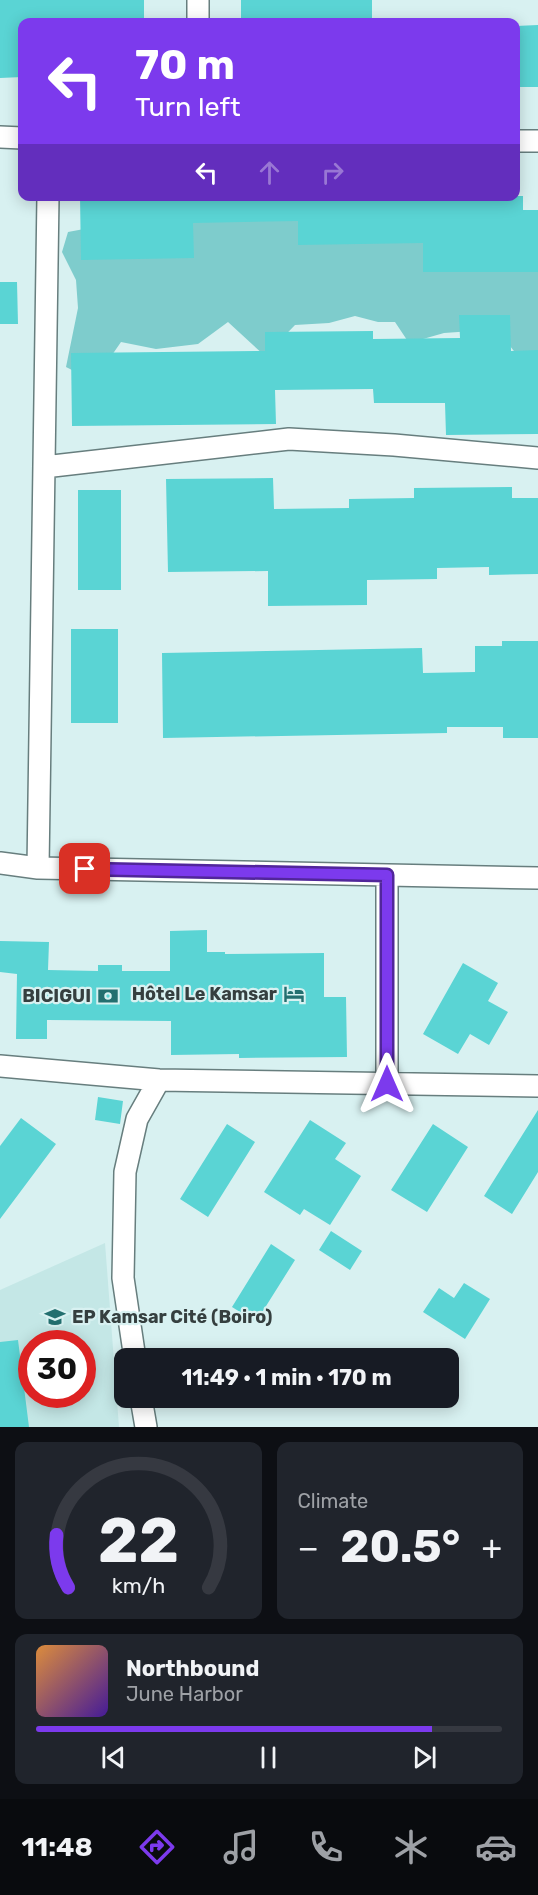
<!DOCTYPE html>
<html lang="en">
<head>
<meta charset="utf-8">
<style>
	:root { --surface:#171b24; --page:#20242c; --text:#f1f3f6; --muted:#9ea1a6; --line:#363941; --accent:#7c3aed }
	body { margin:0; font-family:Rubik,sans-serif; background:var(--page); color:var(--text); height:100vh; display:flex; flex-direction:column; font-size:22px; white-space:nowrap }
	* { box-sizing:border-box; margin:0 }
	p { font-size:20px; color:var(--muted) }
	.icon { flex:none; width:33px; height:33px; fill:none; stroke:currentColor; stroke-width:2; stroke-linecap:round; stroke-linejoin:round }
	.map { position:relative; height:1427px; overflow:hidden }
	.side { display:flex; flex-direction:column; gap:15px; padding:15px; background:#0d0f14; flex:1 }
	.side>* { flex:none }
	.hud { position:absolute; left:18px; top:18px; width:502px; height:183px; border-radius:12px; box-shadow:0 3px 15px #0003; background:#7c3aed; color:#fff; overflow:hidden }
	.speed { position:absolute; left:18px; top:1330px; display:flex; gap:12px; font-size:30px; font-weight:700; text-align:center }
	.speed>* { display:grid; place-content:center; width:78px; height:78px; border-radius:50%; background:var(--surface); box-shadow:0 3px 15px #0003; line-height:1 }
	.speed .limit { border:9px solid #d22; background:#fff; color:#111 }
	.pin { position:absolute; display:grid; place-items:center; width:51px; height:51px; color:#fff; margin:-26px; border-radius:12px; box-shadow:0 3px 9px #0006 }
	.me { position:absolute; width:66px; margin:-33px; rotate:0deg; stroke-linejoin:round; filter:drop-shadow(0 0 4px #0008) }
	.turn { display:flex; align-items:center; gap:21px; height:126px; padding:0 18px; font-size:27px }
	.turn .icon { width:78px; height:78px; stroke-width:2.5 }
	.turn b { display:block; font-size:42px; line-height:51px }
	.lanes { display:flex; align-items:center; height:57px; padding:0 18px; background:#0003; justify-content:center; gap:30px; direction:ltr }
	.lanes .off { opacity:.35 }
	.big { font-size:45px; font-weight:700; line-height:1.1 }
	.side .tile { flex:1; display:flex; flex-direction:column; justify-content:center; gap:9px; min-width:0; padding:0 21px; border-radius:12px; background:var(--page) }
	.side .dial { align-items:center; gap:0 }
	.dial svg { height:156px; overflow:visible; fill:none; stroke:var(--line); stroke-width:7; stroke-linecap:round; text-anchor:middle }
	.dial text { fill:var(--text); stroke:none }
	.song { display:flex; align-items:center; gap:18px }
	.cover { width:72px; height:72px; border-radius:9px; background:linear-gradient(135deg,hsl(30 70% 55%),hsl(260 70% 35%)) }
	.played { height:6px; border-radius:3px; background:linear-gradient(90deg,var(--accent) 85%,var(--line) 85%) }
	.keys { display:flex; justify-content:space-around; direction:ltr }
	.heat { display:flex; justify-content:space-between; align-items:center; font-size:33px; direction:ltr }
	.side .tiles { flex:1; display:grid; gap:15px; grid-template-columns:1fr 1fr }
	.tile:last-child { grid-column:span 2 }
	.trip { position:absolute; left:114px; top:1348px; width:345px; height:60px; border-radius:12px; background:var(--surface); box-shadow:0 3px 15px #0003; font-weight:700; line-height:60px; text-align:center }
	.tab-bar { display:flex; height:96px; justify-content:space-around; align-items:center; background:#090b0e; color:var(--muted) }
	.tab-bar .icon { width:42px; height:42px }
	.tab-bar .on { color:var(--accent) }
	.tab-bar b { font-size:27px; color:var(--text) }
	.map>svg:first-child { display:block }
	.built { fill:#c4e7e6; fill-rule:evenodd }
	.green { fill:#7ecccc }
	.building { fill:#5ad4d4 }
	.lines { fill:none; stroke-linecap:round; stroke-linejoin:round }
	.minor-casing { stroke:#677e7e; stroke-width:24 }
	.minor { stroke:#fff; stroke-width:21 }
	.route-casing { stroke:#51269a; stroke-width:15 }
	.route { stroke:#7c3aed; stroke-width:10 }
	.labels { text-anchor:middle; stroke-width:4.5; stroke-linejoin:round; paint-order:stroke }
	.poi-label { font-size:18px; font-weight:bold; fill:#353f3f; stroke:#d8f1f1; text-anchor:end }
</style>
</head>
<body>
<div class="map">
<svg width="538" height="1427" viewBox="0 0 538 1427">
	<rect width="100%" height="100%" fill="#d8f1f1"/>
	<path class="built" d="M105,1243l14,184h-119v-137zM32,1344h50v51h-50z"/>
	<path class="green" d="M148,217l390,6v143c-21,-8 -28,-17 -37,-37l-57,4 -35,10 -14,-21h-17l-23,-6 -26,7 -34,2 -30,31 -37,-34 -30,22 -42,5 -35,-7 -27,39 -28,-14 12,-59 -2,-28 -14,-28 6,-20z"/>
	<path class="building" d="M0,0h144v22h-122v55l-22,1z
		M241,0h131v22h-131z
		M538,25v62h-22v-61z
		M80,196h443v14h15v62h-115v-29l-125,2v-24l-105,2 1,35 -113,2z
		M0,282h17l1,42h-18z
		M459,315h51l1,36 27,-1v84l-92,1 -1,-32h-71l-1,-14 -98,1 1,34 -204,2 -1,-73 194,-2v-19l108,-1v8l87,-1z
		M273,478l1,31 75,-1v-9l65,-1v-10l98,-1v11h26v76l-49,1v-8l-52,1v11l-70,1v25l-99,1v-35l-100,1 -2,-93z
		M78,490h43v100h-43z
		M71,629h47v94h-47z
		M502,641h36v97h-35v-11h-56v6l-284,5 -1,-85 260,-5 1,25 52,-1v-26h27z
		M207,930v22h18v2l99,-1v44h22l1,60 -108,1v-4l-68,1v-34l-124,-1v19h-31l1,-65 -17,-2v-31l49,1 -1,28 50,1v-6h24v6h48v-40z
		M463,963l35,20 -10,18 20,11 -19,33 -19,-11 -12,20 -35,-20z
		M98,1097l25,4 -3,23 -25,-4z
		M538,1110v62l-26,42 -28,-18z
		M21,1118l35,26 -56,75v-73z
		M310,1120l36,23 -11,16 26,17 -31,49 -26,-16 -4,6 -36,-23z
		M227,1124l28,18 -47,75 -28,-18z
		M433,1124l35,23 -41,65 -36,-22z
		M331,1231l31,20 -12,19 -31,-20z
		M271,1244l24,16 -39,62 -24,-15z
		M464,1283l26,16 -25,40 -42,-27 16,-24 15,10z
		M18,1340l11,87h-29v-85z"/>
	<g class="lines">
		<g class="minor-casing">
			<path id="minor" d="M198,22v-22
				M0,137l22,1
				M516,141h22
				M44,467l245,-28 105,6 144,13
				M0,863l38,5 500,10
				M38,868l10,-672
				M0,1066l159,14 379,6
				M387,1084v-209
				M135,1359l-12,-81 2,-106 12,-53 22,-39
				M141,1398l5,29"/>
		</g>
		<use href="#minor" class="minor"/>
	</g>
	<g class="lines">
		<g class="route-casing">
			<path id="route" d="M85,869l302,6v209"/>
		</g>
		<use href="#route" class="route"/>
	</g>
	<defs>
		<g id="hotel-bare" transform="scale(1.62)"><path d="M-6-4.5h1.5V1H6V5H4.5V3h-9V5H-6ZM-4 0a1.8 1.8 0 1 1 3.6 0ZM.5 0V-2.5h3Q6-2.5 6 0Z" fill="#236f6f" stroke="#d8f1f1" stroke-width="2.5" paint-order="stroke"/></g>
		<g id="bank-bare" transform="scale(1.62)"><path d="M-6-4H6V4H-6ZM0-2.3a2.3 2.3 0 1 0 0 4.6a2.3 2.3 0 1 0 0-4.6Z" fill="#236f6f" stroke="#d8f1f1" stroke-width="2.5" paint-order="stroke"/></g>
		<g id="school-bare" transform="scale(1.62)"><path d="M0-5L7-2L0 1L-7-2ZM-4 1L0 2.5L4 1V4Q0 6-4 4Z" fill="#236f6f" stroke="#d8f1f1" stroke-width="2.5" paint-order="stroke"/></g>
	</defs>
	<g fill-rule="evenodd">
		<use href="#hotel-bare" x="294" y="994"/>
		<use href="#bank-bare" x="108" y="996"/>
		<use href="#school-bare" x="55" y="1317"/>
	</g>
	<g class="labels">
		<g class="poi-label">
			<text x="277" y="1000">Hôtel Le Kamsar</text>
			<text x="91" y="1002">BICIGUI</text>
			<text x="72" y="1323" text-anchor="start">EP Kamsar Cité (Boiro)</text>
		</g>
	</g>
</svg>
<div class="speed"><div class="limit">30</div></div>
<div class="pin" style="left:85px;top:869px;background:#d93025"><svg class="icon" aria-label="arrive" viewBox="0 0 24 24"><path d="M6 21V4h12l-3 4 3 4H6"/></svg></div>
<svg class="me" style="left:387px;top:1084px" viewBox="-20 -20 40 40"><path d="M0-17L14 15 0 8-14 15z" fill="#7c3aed" stroke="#fff" stroke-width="4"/></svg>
<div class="trip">11:49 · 1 min · 170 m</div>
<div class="hud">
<div class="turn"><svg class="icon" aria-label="left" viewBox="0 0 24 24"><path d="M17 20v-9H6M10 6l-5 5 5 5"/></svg><div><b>70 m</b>Turn left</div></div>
<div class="lanes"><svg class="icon" aria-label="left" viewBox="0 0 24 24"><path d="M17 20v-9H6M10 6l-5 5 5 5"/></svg><svg class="icon off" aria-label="ahead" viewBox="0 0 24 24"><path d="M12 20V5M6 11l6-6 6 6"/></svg><svg class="icon off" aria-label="right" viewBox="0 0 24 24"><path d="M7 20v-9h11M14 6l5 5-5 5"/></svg></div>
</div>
</div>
<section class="side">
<div class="tiles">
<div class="tile dial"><svg viewBox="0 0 100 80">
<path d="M14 69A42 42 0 1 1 86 69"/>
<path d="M14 69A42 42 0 0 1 8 42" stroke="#7c3aed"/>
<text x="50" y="56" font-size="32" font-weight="700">22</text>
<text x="50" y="72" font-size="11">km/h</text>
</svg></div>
<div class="tile"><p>Climate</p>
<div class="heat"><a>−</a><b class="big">20.5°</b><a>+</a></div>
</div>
<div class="tile">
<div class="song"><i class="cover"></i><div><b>Northbound</b><p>June Harbor</p></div></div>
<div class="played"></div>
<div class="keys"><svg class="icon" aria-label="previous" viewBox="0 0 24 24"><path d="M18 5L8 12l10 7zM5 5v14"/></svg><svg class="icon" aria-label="pause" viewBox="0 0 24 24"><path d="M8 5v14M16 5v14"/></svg><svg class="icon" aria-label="next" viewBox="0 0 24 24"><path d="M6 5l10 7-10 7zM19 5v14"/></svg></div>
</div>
</div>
</section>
<nav class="tab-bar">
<b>11:48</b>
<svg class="icon on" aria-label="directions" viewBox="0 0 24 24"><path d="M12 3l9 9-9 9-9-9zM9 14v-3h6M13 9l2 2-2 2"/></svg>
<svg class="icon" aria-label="music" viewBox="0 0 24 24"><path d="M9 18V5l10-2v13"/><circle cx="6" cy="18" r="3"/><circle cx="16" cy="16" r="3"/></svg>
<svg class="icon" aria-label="phone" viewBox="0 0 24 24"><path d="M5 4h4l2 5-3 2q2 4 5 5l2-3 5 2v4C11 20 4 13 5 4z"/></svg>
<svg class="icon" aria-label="climate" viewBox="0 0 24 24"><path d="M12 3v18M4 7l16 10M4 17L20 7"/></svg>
<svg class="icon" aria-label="car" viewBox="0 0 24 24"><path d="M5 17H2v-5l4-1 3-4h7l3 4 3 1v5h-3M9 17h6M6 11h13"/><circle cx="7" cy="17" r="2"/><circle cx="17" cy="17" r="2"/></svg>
</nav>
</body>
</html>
